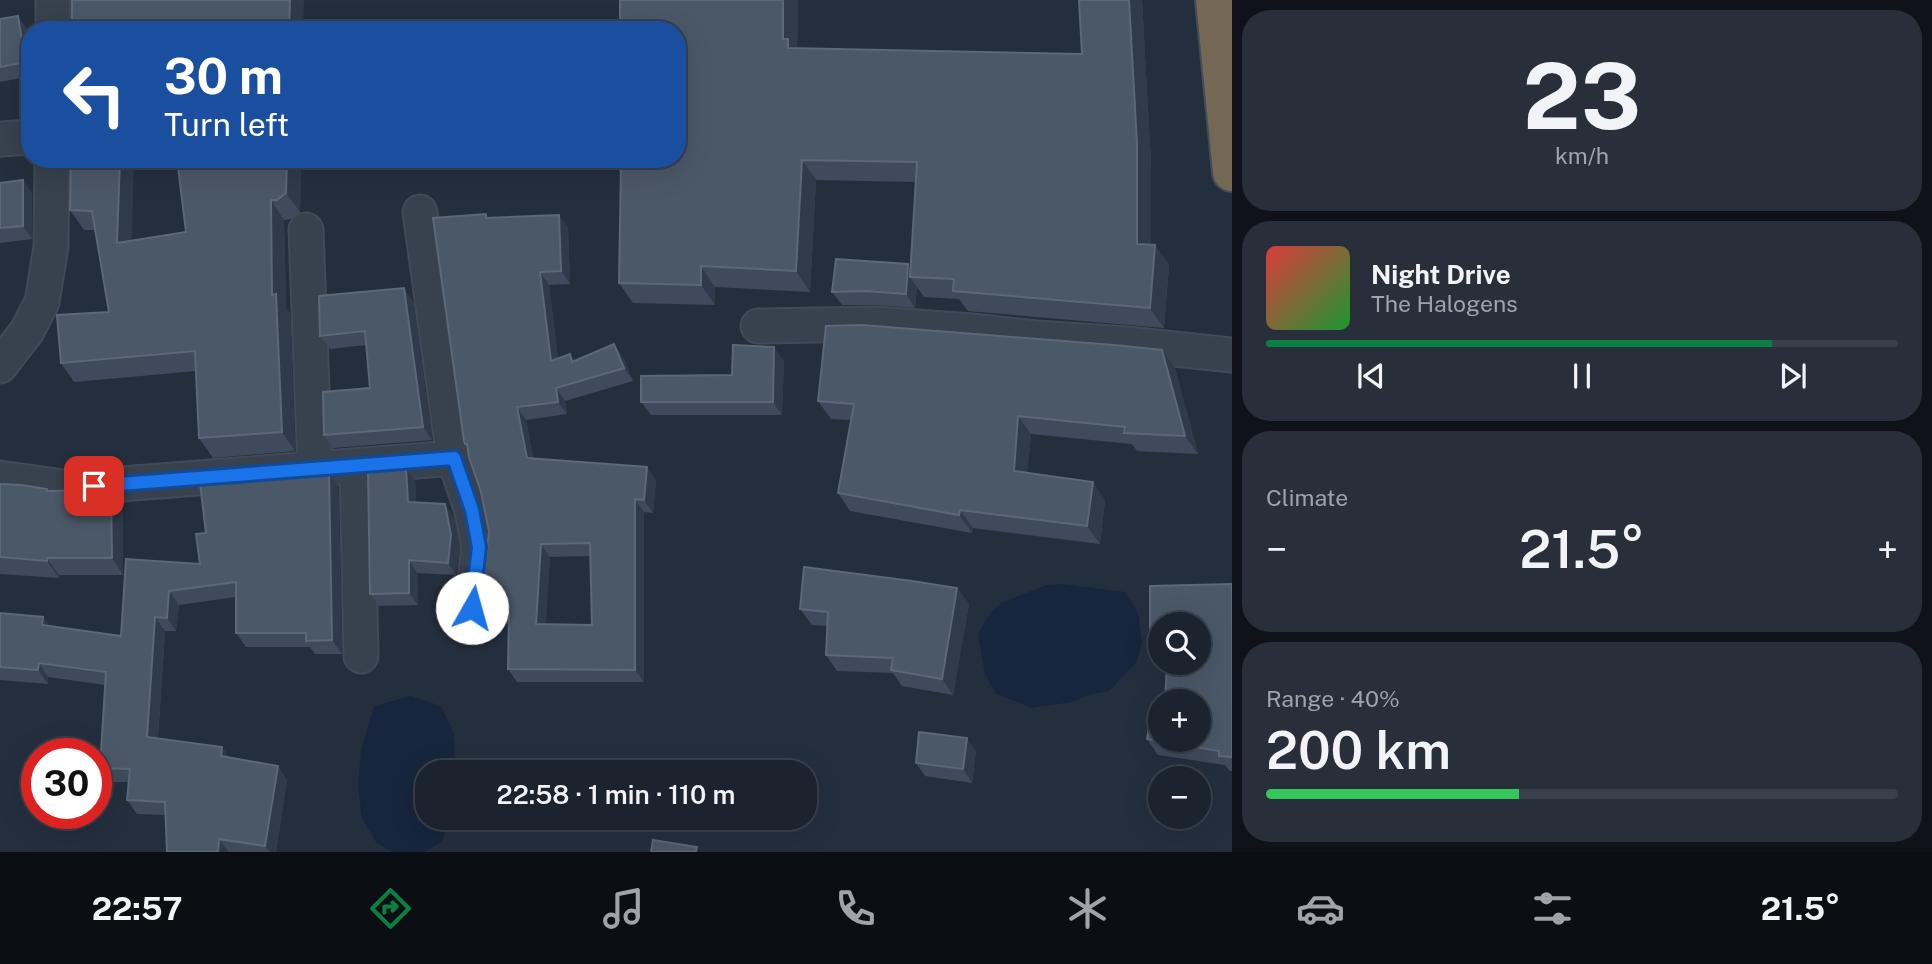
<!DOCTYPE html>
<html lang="en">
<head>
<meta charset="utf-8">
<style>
	:root { --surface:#1b232e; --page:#282f3a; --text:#f1f3f6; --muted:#a0a4aa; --line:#39404a; --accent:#0b8043 }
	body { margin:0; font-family:"Public Sans",sans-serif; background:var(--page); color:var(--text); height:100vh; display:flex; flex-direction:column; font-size:26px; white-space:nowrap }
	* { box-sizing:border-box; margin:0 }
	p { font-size:23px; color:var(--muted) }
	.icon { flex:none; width:38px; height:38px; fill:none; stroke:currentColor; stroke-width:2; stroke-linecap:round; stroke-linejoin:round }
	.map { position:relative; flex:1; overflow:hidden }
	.sheet { display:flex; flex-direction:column; gap:10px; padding:10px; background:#0f1319; width:700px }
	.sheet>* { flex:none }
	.guide { position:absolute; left:21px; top:21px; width:665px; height:147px; border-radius:28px; box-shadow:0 7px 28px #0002,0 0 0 2px var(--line); background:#1a4fa0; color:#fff; overflow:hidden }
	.controls { position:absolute; left:1148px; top:612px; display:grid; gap:14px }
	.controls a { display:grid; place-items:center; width:63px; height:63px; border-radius:50%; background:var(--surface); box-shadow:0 7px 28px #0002,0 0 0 2px var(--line); font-size:35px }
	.speed { position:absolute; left:21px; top:738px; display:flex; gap:14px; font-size:35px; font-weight:700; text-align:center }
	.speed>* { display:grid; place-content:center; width:91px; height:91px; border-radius:50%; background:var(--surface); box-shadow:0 7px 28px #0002,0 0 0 2px var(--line); line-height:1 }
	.speed .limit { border:10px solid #d22; background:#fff; color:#111 }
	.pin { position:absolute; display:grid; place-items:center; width:60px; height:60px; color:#fff; margin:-30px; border-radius:14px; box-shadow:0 4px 10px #0006 }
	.me { position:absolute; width:77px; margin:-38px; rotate:7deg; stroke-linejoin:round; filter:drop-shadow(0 0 5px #0008) }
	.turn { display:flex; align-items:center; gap:24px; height:147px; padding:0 28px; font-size:32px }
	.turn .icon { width:91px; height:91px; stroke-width:2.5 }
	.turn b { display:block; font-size:49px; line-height:60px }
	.big { font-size:52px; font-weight:600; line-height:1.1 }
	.sheet .widget { flex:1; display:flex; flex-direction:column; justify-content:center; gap:10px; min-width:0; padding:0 24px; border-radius:28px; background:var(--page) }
	.sheet .dial { align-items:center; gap:0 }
	.dial b { font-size:91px; line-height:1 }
	.song { display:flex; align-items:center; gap:21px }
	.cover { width:84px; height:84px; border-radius:10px; background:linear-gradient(135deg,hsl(0 70% 55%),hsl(130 70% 35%)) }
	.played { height:7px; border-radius:4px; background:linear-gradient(90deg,var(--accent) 80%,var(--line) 80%) }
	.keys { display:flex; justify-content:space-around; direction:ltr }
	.heat { display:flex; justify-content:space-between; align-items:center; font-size:38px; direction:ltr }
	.charge { height:10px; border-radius:5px; background:linear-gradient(90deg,#34c759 40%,var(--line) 0) }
	.trip { position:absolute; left:415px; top:760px; width:402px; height:70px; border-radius:28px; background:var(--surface); box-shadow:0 7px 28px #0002,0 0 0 2px var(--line); font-weight:600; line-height:70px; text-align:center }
	.tabs { display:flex; height:112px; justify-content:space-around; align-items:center; background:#0b0e12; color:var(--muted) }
	.tabs .icon { width:49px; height:49px }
	.tabs .current { color:var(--accent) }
	.tabs b { font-size:32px; color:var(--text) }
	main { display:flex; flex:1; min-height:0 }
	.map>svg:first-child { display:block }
	.water { fill:#17263c }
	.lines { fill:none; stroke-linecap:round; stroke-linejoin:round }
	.minor-casing { stroke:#414a57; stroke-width:37 }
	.highway-casing { stroke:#434c59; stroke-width:42 }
	.minor { stroke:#38414e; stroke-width:33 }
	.highway { stroke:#746855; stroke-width:38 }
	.wall { fill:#3f4b5c; fill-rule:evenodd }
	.shaded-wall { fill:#2f3b4b }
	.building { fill:#4b5868; stroke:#5c6777; stroke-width:2; fill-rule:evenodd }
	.route-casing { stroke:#114b97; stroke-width:18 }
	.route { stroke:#1a73e8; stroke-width:12 }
</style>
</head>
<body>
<main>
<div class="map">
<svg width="1232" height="852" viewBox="0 0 1232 852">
	<rect width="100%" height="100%" fill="#242f3e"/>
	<path class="water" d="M1063,584l62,8 13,21 4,29 -5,20 -28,29 -20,4 -17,7 -40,6 -35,-14 -12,-19 -7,-42 13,-21 10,-9 45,-18z
		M411,696l30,10 13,27 1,39h-28v45h22l-6,23 -18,12h-33l-16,-10 -14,-24 -4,-32 3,-36 13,-44z"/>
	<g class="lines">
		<g class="minor-casing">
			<path id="minor" d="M53,30v-30
				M0,139l30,-2
				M306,230l9,240
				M758,326l117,-2 97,7 64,7 92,6 104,11
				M0,366l27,-35 15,-29 9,-55 1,-88
				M454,458l18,53 7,36 -7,61
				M357,466l4,190
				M0,478l70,10 384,-30 -34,-246"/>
		</g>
		<g class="highway-casing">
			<path id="highway" d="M1215,0l17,172"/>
		</g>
		<use href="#minor" class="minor"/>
		<use href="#highway" class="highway"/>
	</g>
	<path class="wall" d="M620,0h178l-1,49 285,5 -3,-54h63l9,164v81h4l14,20 -5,63 -196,-17 -9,-12 -35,-2 -7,-10 -2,21 -40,-3h-33l-10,-13 78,-25 6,-85 -100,-2 -6,112 -95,-5v18l-82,-2 -14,-20 2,-110 -5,-7 61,-7z
		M0,19l27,10 3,13v34l-30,6z
		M71,159l61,82 54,-9 115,-73 -1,53 -9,7 -7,1 2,88 4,5 5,138 -82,7 -14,-20 -3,-67 -122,11 -13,-19 48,-51 -14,-82h-11l-14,-20z
		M0,183l32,10v46l-32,4z
		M486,214l2,3 80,11 2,56 -21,1 9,74 12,-5 4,7 49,-4 10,24 -68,20 2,13 -41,6 7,38 123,22 -3,33 -9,-1v170h-127l-9,-13 1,-45 -25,-2 -9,-12 4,-4 3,-9 7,-66 -8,-39 -13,-44 -3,-4zM591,556l1,69 -47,-1 5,-67z
		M413,301l19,139 -99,8 -9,-13 46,-47 -4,-43 -36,4 -10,-13z
		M784,361l-2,54h-131l-10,-13 91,-27z
		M1175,368l23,86 -61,-3 -5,-7 -101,-10 -4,39 78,27 -5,44 -127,-16 -1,5 -122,-22 -12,-18 13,-73 -20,-1 -13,-18z
		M406,468l9,12 1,22 38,15 6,31 -4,27 -39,-2 1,32 -39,1 -9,-12z
		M329,473l9,13 4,168h-27l-5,-7h-64l-10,-14v-36l-57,8 -3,26h-11l-7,107 72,20 57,22 -11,72h-109l-2,-37 -28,-1 -10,-14 2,-18h-20l-9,-14 5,-83 -57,-8v7l-48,-4v-67l43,4 6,9 72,10 5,-77 74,5 6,-31z
		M0,484l47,5 2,2 62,-1 12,17v68h-64v3l-59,-4z
		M1232,584v187h-2l-5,-6 -67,-10 -11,-16 5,-27 8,2v26h39v-38h-34l2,-39h32v-38h-39v28l-10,-15v-52z
		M957,588l12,16 -16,91 -51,-9 -9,-13 -56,-2 -11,-16 1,-29 -15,-1 -12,-16z
		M976,751l-4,32 -47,-7 -9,-13z"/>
	<path class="shaded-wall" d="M290,0h14l-1,30h-14z
		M783,0h15l-1,52 -9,-4 -5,-9z
		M1129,0h13l9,164v100l-14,-20z
		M18,16l9,13 3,13v25l-4,-5z
		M120,159h14l-3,103 -14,-19z
		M287,159h14l-1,53 -14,-19z
		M802,160l14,20 -6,112 -14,-21z
		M23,180l9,13v46l-9,-13z
		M271,200l13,20 2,88 4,5 5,138 -13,-19 -10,-137z
		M559,215l9,13 2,56 -9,-13z
		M1155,245l14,20 -5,63 -14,-20z
		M908,264l9,13h-7l7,10 -2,21 -9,-14z
		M701,266l14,21v18l-14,-20z
		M540,272l9,13 11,89 -9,-13z
		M404,288l9,13 19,139 -9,-13z
		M614,344l9,13 10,24 -9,-13z
		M774,347l10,14 -2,54 -9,-13z
		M1162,350l13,18 23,86 -13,-18z
		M556,388l9,13 2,13 -9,-12z
		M517,407l9,13 10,51 -9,-13z
		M1018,416l13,18 -5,55 -12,-18z
		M647,467l9,13 -3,33 -9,-13z
		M406,468l9,12 2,34 -9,-12z
		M329,473l9,13 4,168 -10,-14z
		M1093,482l12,18 -5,44 -13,-18z
		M111,490l12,17v68l-11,-17z
		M635,499l9,13v170l-9,-12z
		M445,504l9,13 6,31 -4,27 -8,-12z
		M960,510l13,18 -1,5 -13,-18z
		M541,544l9,13 -5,80 -9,-13z
		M47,558l12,17v3l-12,-17z
		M409,560l8,13 1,32 -9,-12z
		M957,588l12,16 -16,91 -11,-16z
		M169,591l10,14 -3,26 -9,-13z
		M43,617l9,14 -10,-6z
		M155,617l10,14 -8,119 -10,-13z
		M39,663l9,14v7l-10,-14z
		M967,738l9,13 -4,32 -9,-14z
		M222,747l10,14 -11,-5z
		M278,766l9,14 -11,72h-6l-5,-6z
		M219,839l10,13h-11z"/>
	<path class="building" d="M72,0h218l-1,30h-217z
		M620,0h163v39h5v9l294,6 -3,-54h50l8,144v100l18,1 -5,63 -197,-17 1,-12 -44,-2 7,-115 -115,-2 -6,111 -95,-5v19l-82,-2 2,-118 -5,1v-7h61v-129h-57z
		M18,16l8,46 -26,5v-48z
		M71,159h49l-3,84 69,-11 -9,-73h110l-1,34 -9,7h-6l1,95 4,-1 6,138 -83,6 -4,-87 -134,12 -4,-48 52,-3 -17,-101 -22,-1z
		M23,180v46l-23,2v-45z
		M486,214v4l73,-3 2,56 -21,1 11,89 19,-7 2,8 42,-18 10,24 -68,20 2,14 -41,5 10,51 120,9 -3,33 -9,-1v171l-127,-1 1,-58 -34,-1 4,-4 3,-9 7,-66 -8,-39 -12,-35 -2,-13h-2l-1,-3 -31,-223zM590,543l2,82 -56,-1 5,-80z
		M836,259l72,5 -2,30 -41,-3 -33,1z
		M404,288l19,139 -99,8 -1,-43 47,-4 -5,-57 -45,5 -1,-40z
		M862,325l252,20 48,5 23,86 -61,-3 1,-6 -107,-11 -4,55 79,11 -6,44 -127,-16 -1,5 -121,-22 16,-89 -36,-3 8,-75z
		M733,345l41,2 -1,55h-132v-26l91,-1z
		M406,468l2,34 37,2 6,31 -3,28 -39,-3v33l-39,1 -2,-123z
		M329,473l3,167 -26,1v-8h-70v-51l-67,9 -2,27 -12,-1 -8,120 75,10 -1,9 57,10 -13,80 -46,-7 -1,13h-51l-2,-50 -38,-2 3,-31 -30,-1 6,-96 -67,-9 -1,7 -38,-3v-54l43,4 -1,8 79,11 5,-77 74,5 -4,-30 10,-1 -6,-50z
		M0,484l21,1 26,4v2l64,-1 1,68h-65v3l-47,-4z
		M804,567l108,14 45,7 -15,91 -51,-9 2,-12 -67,-3 2,-43 -28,-3z
		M1232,584v173l-13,-1v-5l-72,-12 5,-27 8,2v26h39v-38h-34l2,-39h32v-38h-39v13h-10v-52z
		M919,732l48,6 -4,31 -47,-6z
		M653,840l44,7 -1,5h-45z"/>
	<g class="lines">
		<g class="route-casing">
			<path id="route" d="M94,486l360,-28 18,52 7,37 -7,61"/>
		</g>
		<use href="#route" class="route"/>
	</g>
</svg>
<div class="controls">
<a><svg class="icon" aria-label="search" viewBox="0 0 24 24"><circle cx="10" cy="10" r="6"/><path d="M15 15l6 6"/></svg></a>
<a>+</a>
<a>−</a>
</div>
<div class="speed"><div class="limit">30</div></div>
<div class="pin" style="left:94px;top:486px;background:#d93025"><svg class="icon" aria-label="arrive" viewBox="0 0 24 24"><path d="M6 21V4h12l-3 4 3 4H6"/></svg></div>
<svg class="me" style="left:472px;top:608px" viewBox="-20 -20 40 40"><circle r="19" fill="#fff"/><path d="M0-13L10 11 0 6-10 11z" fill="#1a73e8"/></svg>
<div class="trip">22:58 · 1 min · 110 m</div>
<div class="guide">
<div class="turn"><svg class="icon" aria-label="left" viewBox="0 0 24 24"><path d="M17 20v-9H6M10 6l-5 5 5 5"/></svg><div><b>30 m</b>Turn left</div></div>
</div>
</div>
<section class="sheet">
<div class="widget dial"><b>23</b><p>km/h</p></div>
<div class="widget">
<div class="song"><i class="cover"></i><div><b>Night Drive</b><p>The Halogens</p></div></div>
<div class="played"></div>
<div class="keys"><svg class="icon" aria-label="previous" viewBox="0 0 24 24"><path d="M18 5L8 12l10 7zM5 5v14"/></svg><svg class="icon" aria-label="pause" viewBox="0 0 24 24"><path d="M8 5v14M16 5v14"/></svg><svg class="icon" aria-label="next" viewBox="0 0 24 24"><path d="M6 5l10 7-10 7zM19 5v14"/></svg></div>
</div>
<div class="widget"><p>Climate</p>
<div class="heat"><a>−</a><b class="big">21.5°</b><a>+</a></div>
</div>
<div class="widget"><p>Range · 40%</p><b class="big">200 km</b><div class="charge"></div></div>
</section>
</main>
<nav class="tabs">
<b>22:57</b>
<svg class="icon current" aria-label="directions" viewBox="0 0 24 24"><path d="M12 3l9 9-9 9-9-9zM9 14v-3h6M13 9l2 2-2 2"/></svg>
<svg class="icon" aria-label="music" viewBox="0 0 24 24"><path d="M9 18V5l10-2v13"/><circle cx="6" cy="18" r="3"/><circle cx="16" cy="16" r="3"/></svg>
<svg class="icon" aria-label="phone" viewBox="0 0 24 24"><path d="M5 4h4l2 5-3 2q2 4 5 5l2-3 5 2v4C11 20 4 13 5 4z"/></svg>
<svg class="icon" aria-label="climate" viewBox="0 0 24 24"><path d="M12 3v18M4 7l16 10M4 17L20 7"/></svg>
<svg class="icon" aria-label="car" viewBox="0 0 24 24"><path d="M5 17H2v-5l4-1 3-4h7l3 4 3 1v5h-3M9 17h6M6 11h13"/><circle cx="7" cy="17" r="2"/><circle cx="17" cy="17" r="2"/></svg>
<svg class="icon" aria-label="filters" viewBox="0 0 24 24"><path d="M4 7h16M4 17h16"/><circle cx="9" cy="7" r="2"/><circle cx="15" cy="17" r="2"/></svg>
<b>21.5°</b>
</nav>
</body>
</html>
